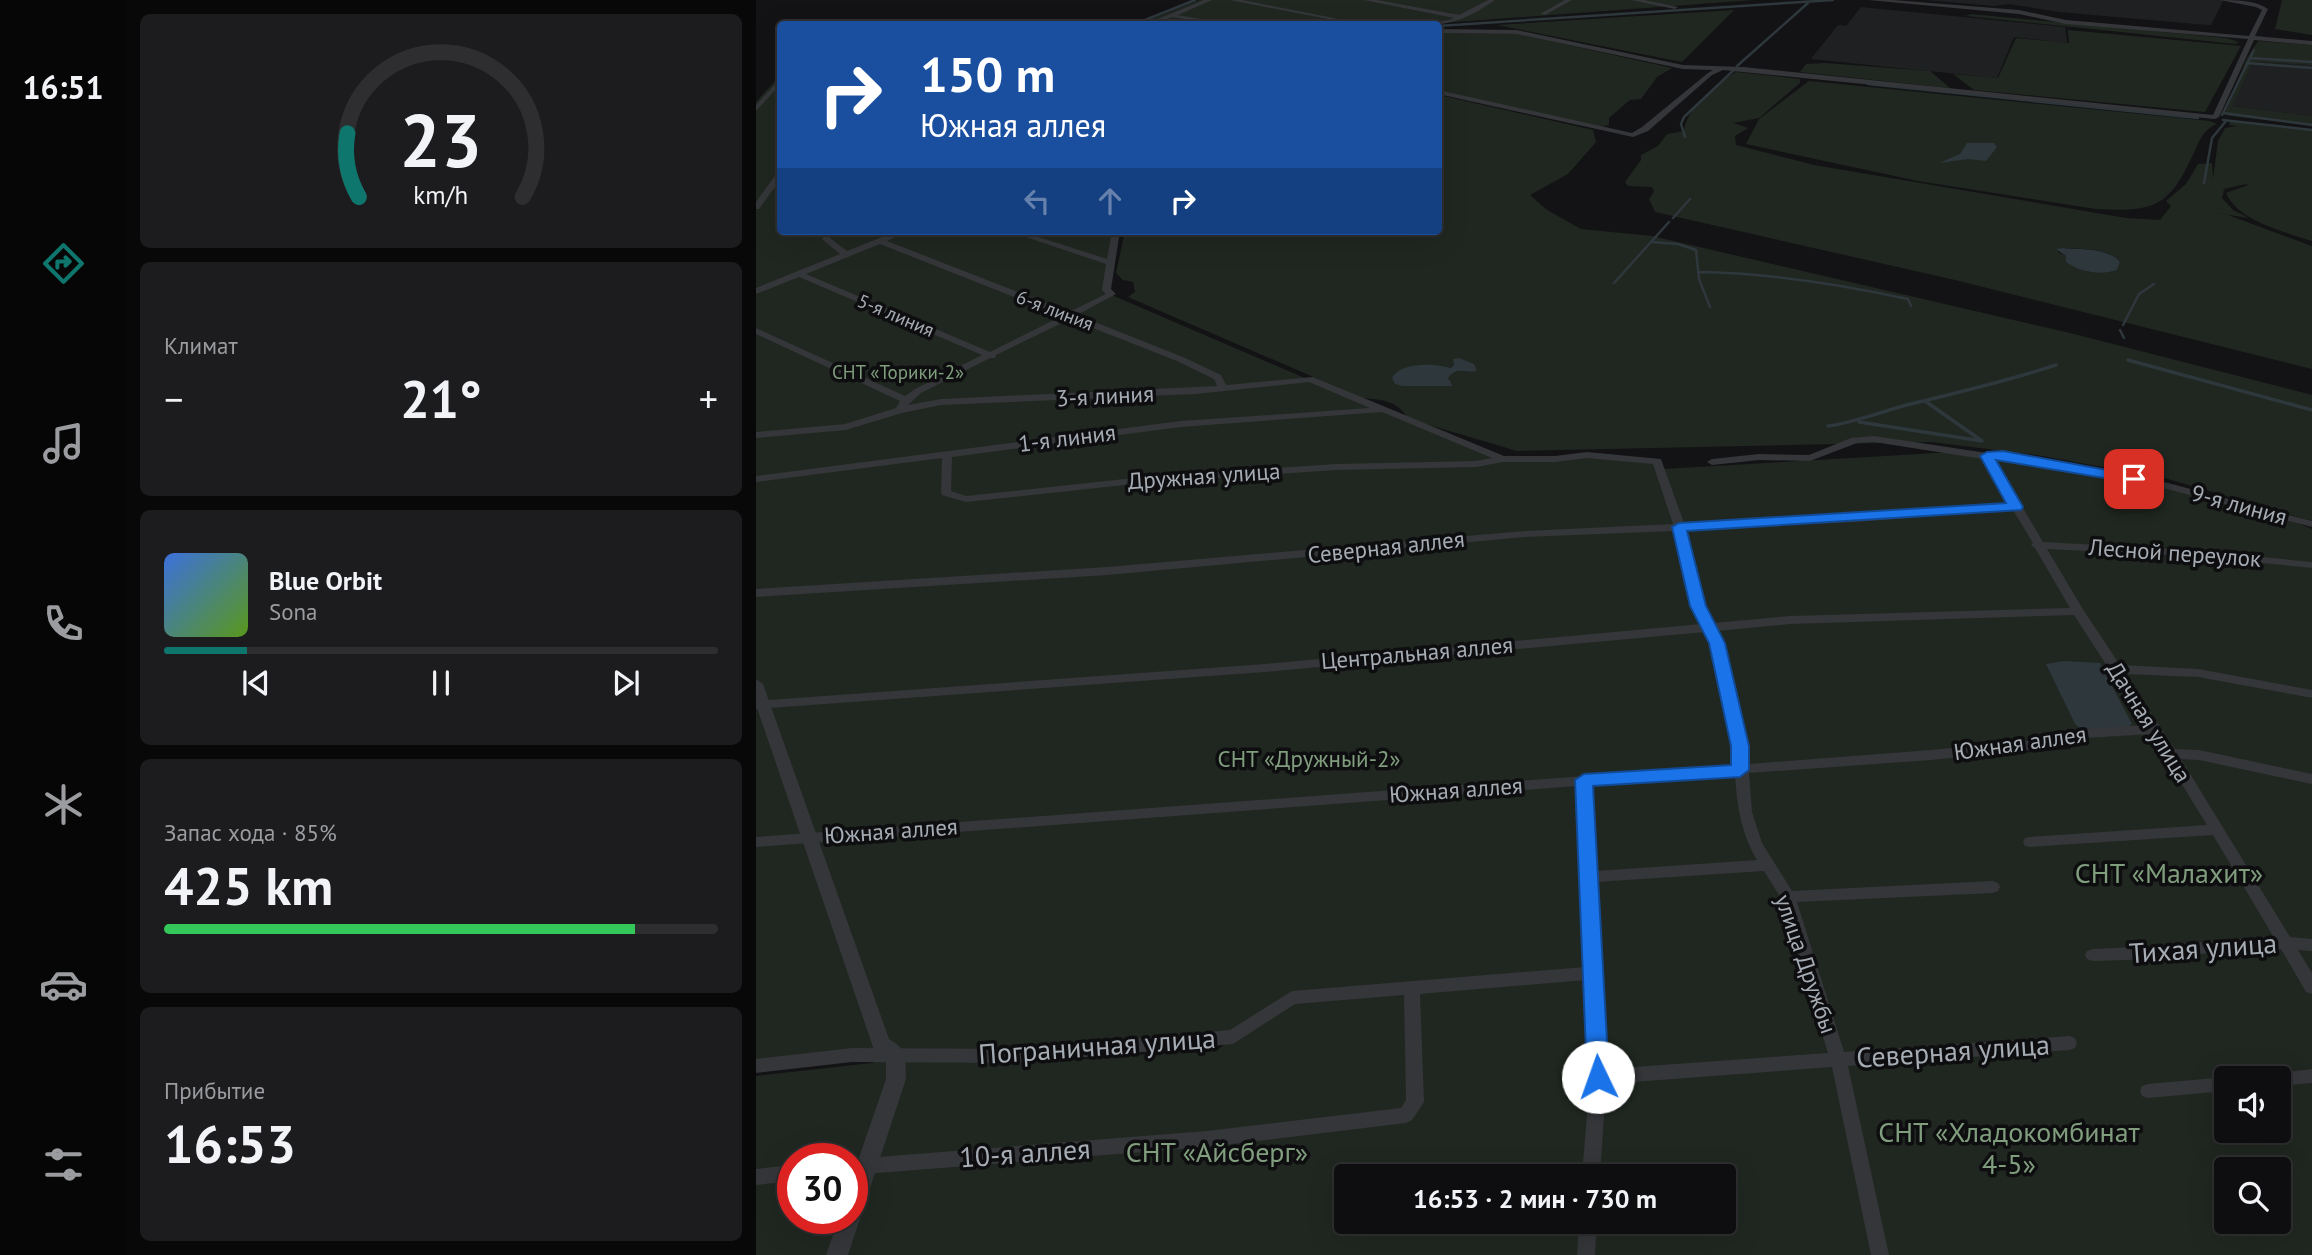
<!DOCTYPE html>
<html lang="ru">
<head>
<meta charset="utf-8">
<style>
	:root { --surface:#0e0e10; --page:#1c1c1e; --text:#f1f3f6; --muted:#9b9c9f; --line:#2e2e30; --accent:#0f766e }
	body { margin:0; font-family:"PT Sans",sans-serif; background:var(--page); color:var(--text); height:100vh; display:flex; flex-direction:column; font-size:26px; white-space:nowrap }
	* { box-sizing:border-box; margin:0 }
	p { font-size:23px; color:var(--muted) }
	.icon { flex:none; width:38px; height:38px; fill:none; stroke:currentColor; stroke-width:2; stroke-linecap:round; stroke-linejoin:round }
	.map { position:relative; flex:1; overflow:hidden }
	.details { display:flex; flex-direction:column; gap:14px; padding:14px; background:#080809; width:630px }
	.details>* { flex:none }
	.hud { position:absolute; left:21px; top:21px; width:665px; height:214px; border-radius:7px; box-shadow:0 7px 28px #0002,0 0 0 2px var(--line); background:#1a4fa0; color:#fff; overflow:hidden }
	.controls { position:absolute; left:1458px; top:1066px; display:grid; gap:14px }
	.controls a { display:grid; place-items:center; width:77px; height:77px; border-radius:7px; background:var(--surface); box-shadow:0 7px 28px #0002,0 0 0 2px var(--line); font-size:35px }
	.speed { position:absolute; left:21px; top:1143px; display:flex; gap:14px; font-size:35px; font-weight:700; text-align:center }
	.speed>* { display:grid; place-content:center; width:91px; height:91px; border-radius:50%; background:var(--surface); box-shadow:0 7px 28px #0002,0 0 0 2px var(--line); line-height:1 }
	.speed .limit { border:10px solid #d22; background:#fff; color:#111 }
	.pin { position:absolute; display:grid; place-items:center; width:60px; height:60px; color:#fff; margin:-30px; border-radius:14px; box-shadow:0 4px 10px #0006 }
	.me { position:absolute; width:77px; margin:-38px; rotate:357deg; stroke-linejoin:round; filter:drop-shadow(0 0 5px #0008) }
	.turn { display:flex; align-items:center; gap:24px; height:147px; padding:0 28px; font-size:32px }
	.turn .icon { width:91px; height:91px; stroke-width:2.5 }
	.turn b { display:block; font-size:49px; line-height:60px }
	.lanes { display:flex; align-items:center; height:66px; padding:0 28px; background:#0003; justify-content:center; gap:35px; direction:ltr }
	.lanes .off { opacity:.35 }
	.big { font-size:52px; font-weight:600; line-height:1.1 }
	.details .widget { flex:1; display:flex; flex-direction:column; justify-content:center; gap:10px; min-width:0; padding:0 24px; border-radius:10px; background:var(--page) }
	.details .dial { align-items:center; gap:0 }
	.dial svg { height:182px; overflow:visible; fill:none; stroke:var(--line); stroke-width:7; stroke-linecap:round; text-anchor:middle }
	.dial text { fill:var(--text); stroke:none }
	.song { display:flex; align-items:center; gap:21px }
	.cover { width:84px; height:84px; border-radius:10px; background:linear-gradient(135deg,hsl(220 70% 55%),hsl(90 70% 35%)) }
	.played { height:7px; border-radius:4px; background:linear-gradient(90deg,var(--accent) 15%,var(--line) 15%) }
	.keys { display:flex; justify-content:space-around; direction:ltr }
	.heat { display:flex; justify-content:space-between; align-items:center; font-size:38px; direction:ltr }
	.charge { height:10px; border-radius:5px; background:linear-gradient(90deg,#34c759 85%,var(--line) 0) }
	.trip { position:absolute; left:578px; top:1164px; width:402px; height:70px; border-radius:7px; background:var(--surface); box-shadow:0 7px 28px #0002,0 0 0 2px var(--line); font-weight:600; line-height:70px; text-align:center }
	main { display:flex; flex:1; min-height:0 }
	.tab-bar { display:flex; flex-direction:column; width:126px; justify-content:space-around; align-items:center; background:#060606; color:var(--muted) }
	.tab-bar .icon { width:49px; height:49px }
	.tab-bar .active { color:var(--accent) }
	.tab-bar b { font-size:32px; color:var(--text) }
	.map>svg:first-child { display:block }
	.built { fill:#1f2022 }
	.green { fill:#202720; fill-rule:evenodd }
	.water { fill:#2d373c }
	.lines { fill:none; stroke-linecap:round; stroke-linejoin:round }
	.stream-far1 { stroke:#2d373c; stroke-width:2.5 }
	.stream { stroke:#2d373c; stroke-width:3.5 }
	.minor { fill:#343639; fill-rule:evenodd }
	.tertiary { fill:#343639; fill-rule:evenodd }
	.route { fill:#1a73e8; stroke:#114b97; stroke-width:2 }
	.labels { text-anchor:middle; stroke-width:7; stroke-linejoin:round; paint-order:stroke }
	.far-street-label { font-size:19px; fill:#a6acb4; stroke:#0e0e10 }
	.far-park-label { font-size:19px; fill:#809e7e; stroke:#0e0e10 }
	.street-label { font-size:23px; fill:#a6acb4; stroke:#0e0e10 }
	.park-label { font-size:23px; fill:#809e7e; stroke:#0e0e10 }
	.near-park-label { font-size:28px; fill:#809e7e; stroke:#0e0e10 }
	.near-street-label { font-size:28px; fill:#a6acb4; stroke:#0e0e10 }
</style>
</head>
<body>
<main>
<nav class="tab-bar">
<b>16:51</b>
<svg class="icon active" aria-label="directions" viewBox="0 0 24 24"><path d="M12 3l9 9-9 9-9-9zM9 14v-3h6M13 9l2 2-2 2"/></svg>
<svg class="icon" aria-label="music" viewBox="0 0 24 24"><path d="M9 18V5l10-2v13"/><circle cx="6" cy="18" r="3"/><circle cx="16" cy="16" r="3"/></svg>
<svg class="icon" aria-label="phone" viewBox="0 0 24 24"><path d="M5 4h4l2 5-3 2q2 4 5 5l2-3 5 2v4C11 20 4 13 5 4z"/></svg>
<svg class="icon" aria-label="climate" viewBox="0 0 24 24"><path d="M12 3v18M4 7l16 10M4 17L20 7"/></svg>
<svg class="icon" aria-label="car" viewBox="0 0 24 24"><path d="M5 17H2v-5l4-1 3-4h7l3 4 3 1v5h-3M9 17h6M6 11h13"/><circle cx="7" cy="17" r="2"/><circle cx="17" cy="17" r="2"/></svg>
<svg class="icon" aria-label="filters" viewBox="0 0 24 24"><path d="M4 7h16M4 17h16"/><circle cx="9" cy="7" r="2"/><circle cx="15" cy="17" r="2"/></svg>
</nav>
<section class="details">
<div class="widget dial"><svg viewBox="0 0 100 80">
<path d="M14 69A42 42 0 1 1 86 69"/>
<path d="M14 69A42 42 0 0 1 9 41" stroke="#0f766e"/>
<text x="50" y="56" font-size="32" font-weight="700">23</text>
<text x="50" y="72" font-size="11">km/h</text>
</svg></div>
<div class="widget"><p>Климат</p>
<div class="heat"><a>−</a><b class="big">21°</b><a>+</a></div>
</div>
<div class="widget">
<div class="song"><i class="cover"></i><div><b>Blue Orbit</b><p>Sona</p></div></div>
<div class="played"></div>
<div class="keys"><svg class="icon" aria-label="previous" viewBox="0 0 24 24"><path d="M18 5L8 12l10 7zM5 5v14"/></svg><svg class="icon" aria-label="pause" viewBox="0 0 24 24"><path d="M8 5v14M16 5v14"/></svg><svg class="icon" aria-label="next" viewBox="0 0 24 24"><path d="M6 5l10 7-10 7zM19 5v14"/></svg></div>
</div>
<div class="widget"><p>Запас хода · 85%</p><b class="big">425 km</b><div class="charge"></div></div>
<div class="widget"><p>Прибытие</p><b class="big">16:53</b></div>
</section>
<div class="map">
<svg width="1556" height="1255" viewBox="0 0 1556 1255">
	<rect width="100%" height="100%" fill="#131315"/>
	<path class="built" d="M1169,0h297l1,1 -12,24h-4l-148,-13 -50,-8 -15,2z
		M1105,7l204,20 2,16 -53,-6 -17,41 -186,-19 27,-34 8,1z
		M1497,62l59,3v51l-79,-10z"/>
	<path class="green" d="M443,0h555l-326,24h-289z
		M1526,0h30v35l-37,-6z
		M978,10l-52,52 -185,-37z
		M1215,14l255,24 13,4 -4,2 -269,-28z
		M1312,30l173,16 -36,66 -231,-22 -21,-16 45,4 18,-40 53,5z
		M682,33l80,1 154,34 -15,9 -16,22 -11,1 -21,18v7l-10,2 -160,-36z
		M1502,41l54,4v20l-59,-3 -20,44 79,10v9l-82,-9 -6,-3 23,-55z
		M1069,63l105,8 20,17 -150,-16 6,-8z
		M980,72l64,7v4l-41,35 -26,5 15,5 -13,8 1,9 78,20 312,53 34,2 11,-14 -5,-5 20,-17 12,-20 14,-1 1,16 5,-38 7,-13 12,-2 -8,-1 1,-4 82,9v111c-27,-9 -74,-20 -86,-48l22,-8 -2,-1 -22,5 -2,9 11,12 16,8 -39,-6 18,3 84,31v123l-357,-89 -300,-68 -6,-13 5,-7 -2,-5 -24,-1 -3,-4 16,-22v-5l17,-9 9,-12 17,-3c3,-25 33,-46 52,-59zM1304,248c17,1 49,-1 60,14l-3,8c-17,6 -37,2 -50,-8l-1,-6 -8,-4z
		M24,75v156h336l-10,58 8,7 265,114 124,49 84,-4 70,6 6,8 290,-17 173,24 144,36 42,17v165l-112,-18 112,22v557h-1556v-179l116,-13 22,-9 -138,12v-964zM1396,733l-75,6 -7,10 -95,8 -14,-5 98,-10 10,-7zM476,1037l-13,12 -172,13 -100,-1zM1470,1078h52v52h-52zM37,1158h59v60h-59zM1470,1169h52v53h-52zM590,1176h378v46h-378z
		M1053,81l401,40 7,3c-12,5 -16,13 -21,24 -25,56 -37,65 -100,61l-178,-28 -172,-37 13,-25z
		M683,95l154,35 3,12 -28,32 -38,21 17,15 34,19 71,7 422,98 238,61v126l-144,-42 -131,-24 -106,-13 -414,9 -108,-32c-13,-19 -25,-19 -47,-21l-234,-101 7,-5 -2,-10 -10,-2 -7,-7 9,-42h313zM698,364l23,7c-12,2 -20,-4 -30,7l6,7 -51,1 7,-19 41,1z"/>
	<path class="water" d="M1211,143h27l3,4 -11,14 -18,-2 -29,4 21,-9z
		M1306,248c18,2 46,-1 58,14l-3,8c-17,6 -37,2 -51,-8v-6l-10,-7z
		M703,358l15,6 3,7c-11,3 -20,-5 -29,7l5,8h-51l-7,-2 -3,-6c8,-16 43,-15 58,-10l4,-3 -1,-6z
		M1308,661l36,2 32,61 -4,3 -46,3 -7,-6 -29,-60z"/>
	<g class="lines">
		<path class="stream-far1" d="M379,24l60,-24
			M682,26l395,-26
			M1494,58l62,4
			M1491,63l65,5
			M981,66l71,-63
			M1112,84l330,34
			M1467,113l89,12
			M1466,115l32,-65
			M1467,120l89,10
			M929,137l-4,-13 3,-7 51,-48
			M1448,183l8,-45 14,-17
			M917,218l17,-19
			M896,242l26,2 18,6 3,29 11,28
			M943,272c71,1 140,12 209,27l3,7
			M858,283l55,-61
			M1367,325l16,-31 15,-10
			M1364,330l4,8"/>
		<path class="stream" d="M1372,360l184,50
			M1103,422l123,19 -57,-40
			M1072,426c29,-4 54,-15 83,-22 49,-12 97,-23 145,-39"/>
		<path class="minor" d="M448,0h8l-34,15 39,7 3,2 -48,-7 -19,7h-7z
			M474,0h12l122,24h-10z
			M608,0h13l82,15 29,-15h7c-26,18 -46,27 -77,24l31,-4 5,-2z
			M809,0h7l-27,15 -5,-1z
			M875,0h13l34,7 -3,2z
			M1112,0h25l126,10 47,10 183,16 13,-26 -6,-3 -36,-7c16,0 35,0 48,9l-13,27 57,5v4l-58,-5 -35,77 -4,2 -492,-49 -11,5 -64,56 -15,6 -195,-43v-4l194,43 10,-6 66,-54 5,-3 -30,-1 -166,-35 -79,-1v-4l79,1 166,35 60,2 470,48 35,-76 -182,-15 -47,-10z
			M24,79v6l-24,26v-6z
			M21,173h3v7l-21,29h-3v-7z
			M71,231h8l-5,7 17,13 50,-20h11l-21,10 182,71 37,-18 -4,-4 4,-26 -98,-33h12l87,28 5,-28h8l-9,58 5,5 -39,21 106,42 38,18 5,10 87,-8 191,79h51l32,-4 74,7 23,64 171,-7 155,-12 -27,-45 -109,-17 -17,1 -47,18 -51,-1 -47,5 -5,-3 5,-3 47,-5 50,1 42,-17 23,-2 113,17h16l165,30 144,38v6l-145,-38 -173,-30 49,83 149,8 120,12v6l-120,-12 -145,-7 37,62 36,54 78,4 114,21v8l-114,-21 -73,-3 50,75 24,1 113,24v10l-113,-24 -18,-1 109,178 22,2v12l-14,-1 14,23v21l-6,-2 -25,-43 -43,1 -83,9 -62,2 -6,-2 -2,-4 2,-4 6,-2 62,-3 118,-10 -60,-101 -183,12 -5,-1 -2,-4 2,-4 5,-1 177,-12 -56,-91 -79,5 -13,8 -128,13 -182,13 3,39 10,31 30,48 201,-10 5,2 2,4 -2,4 -5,2 -196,9 47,150 225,-16 6,2 2,5 -2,5 -6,2 -221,16 41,189h-18l-39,-188 -226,17 -6,92h-18l8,-99 -4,-97 -166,14 4,108 -12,18 -6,3 -199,24 -355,28v-16l355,-28 194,-23 5,-8 -2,-105 -109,9 -62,40 -215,19 -166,-1 -96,11v-14l96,-11 166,1 212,-19 62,-39 293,-24 -8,-181 -821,61v-10l979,-72 -2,-19 -22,-103 -6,-11 -440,40 -509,37v-8l509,-37 436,-40 -9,-18 -18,-75 -149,6 -418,38 -351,22v-8l351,-22 418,-36 148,-7 -20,-60 -66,-6 -32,4h-52l-27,5 -140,3 -193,13 -177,19 -24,-7 -1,-2 1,-35 -186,24v-6l425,-55 189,-13 -61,-26 -113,12 -255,11 -39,8 -56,17 -90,8v-6l89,-8 51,-16 4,-7 -144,-67v-6l149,68 10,-7 67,-34 -183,-78 -43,17v-6l84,-34 -18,-15zM124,244l182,72 -72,36 -184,-78zM314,319l107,42 37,18 3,7 -276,13 -33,6 13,-12 69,-35h5l1,-3zM626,412l110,46 -16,3 -140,3 -193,13 -177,19 -15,-5 1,-34 229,-30zM1257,510l20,33 -2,2 4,3 35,60 -280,8 -77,7 -9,-17 -19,-76 170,-8zM1318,615l71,110 -76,5 -13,8 -125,12 -183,14 -1,-18 -24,-103 -6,-12 73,-7zM979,774c2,32 6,59 22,86l-161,11 -5,-86zM1008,871l17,27 47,155 -222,16 -10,-187z
			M1556,1069v14l-34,3v-8h-8l2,-4z
			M1470,1077l4,1h-4v13l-78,7 -6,-2 -2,-5 2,-5 6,-2z
			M37,1165v16l-37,4v-16z
			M823,1222h18l-2,33h-18z"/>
		<path class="tertiary" d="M0,679l7,5 126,355c20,12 16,18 17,40l-58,176h-22l13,-37h13v-40l34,-99v-22l-12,-7 -2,-6 -116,-339z"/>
	</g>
	<path class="route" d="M1247,451l131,24 7,4 -7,4 -138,-23 27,47 -2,3 -334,21 19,75 19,37 24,103v24l-9,7 -147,9 16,291 -4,7 -7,3 -8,-3 -3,-7 -12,-297 9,-6 147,-9v-19l-22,-103 -19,-37 -18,-79 7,-4 327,-20 -26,-47 7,-4z"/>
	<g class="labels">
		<g class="far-street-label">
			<text transform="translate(299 310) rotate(21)" y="7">6-я линия</text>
			<text transform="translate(140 315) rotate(23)" y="7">5-я линия</text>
		</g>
		<g class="far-park-label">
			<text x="142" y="379">СНТ «Торики-2»</text>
		</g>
		<g class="street-label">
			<text transform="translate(349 396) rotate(-3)" y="8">3-я линия</text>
			<text transform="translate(311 438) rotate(-7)" y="8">1-я линия</text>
			<text transform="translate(448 476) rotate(-4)" y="8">Дружная улица</text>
			<text transform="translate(1483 505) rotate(15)" y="8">9-я линия</text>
			<text transform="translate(630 547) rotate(-6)" y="8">Северная аллея</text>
			<text transform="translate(1419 553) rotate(4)" y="8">Лесной переулок</text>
			<text transform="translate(661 653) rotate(-5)" y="8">Центральная аллея</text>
			<text transform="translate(1393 722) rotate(58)" y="8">Дачная улица</text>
			<text transform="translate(1264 743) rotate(-8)" y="8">Южная аллея</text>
			<text transform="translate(700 790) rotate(-4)" y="8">Южная аллея</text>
			<text transform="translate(135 831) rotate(-4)" y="8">Южная аллея</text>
			<text transform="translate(1050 964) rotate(71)" y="8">улица Дружбы</text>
		</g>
		<g class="park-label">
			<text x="553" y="767">СНТ «Дружный-2»</text>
		</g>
		<g class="near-park-label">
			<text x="1413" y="883">СНТ «Малахит»</text>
			<text x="1253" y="1142">СНТ «Хладокомбинат<tspan x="1253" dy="32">4-5»</tspan></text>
			<text x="461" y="1162">СНТ «Айсберг»</text>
		</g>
		<g class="near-street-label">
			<text transform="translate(1447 948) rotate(-4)" y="10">Тихая улица</text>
			<text transform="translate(341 1046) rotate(-4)" y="10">Пограничная улица</text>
			<text transform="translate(1197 1051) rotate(-4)" y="10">Северная улица</text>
			<text transform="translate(269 1153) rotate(-4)" y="10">10-я аллея</text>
		</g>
	</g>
</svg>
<div class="controls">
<a><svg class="icon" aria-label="sound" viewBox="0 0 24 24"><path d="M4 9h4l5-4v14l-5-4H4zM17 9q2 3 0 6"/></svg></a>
<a><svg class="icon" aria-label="search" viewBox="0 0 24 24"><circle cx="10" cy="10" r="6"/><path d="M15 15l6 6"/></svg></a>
</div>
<div class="speed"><div class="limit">30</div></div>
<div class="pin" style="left:1378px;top:479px;background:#d93025"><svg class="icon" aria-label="arrive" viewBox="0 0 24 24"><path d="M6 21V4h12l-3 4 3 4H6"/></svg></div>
<svg class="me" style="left:842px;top:1077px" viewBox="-20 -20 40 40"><circle r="19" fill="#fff"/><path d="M0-13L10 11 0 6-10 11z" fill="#1a73e8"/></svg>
<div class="trip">16:53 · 2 мин · 730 m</div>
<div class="hud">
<div class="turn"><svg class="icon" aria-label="right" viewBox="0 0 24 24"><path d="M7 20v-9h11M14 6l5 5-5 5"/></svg><div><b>150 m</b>Южная аллея</div></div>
<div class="lanes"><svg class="icon off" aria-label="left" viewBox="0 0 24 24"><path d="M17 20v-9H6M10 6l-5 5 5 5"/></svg><svg class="icon off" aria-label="ahead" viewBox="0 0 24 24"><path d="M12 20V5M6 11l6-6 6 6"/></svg><svg class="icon" aria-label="right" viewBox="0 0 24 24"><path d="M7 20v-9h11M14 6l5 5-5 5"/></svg></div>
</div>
</div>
</main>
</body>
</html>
